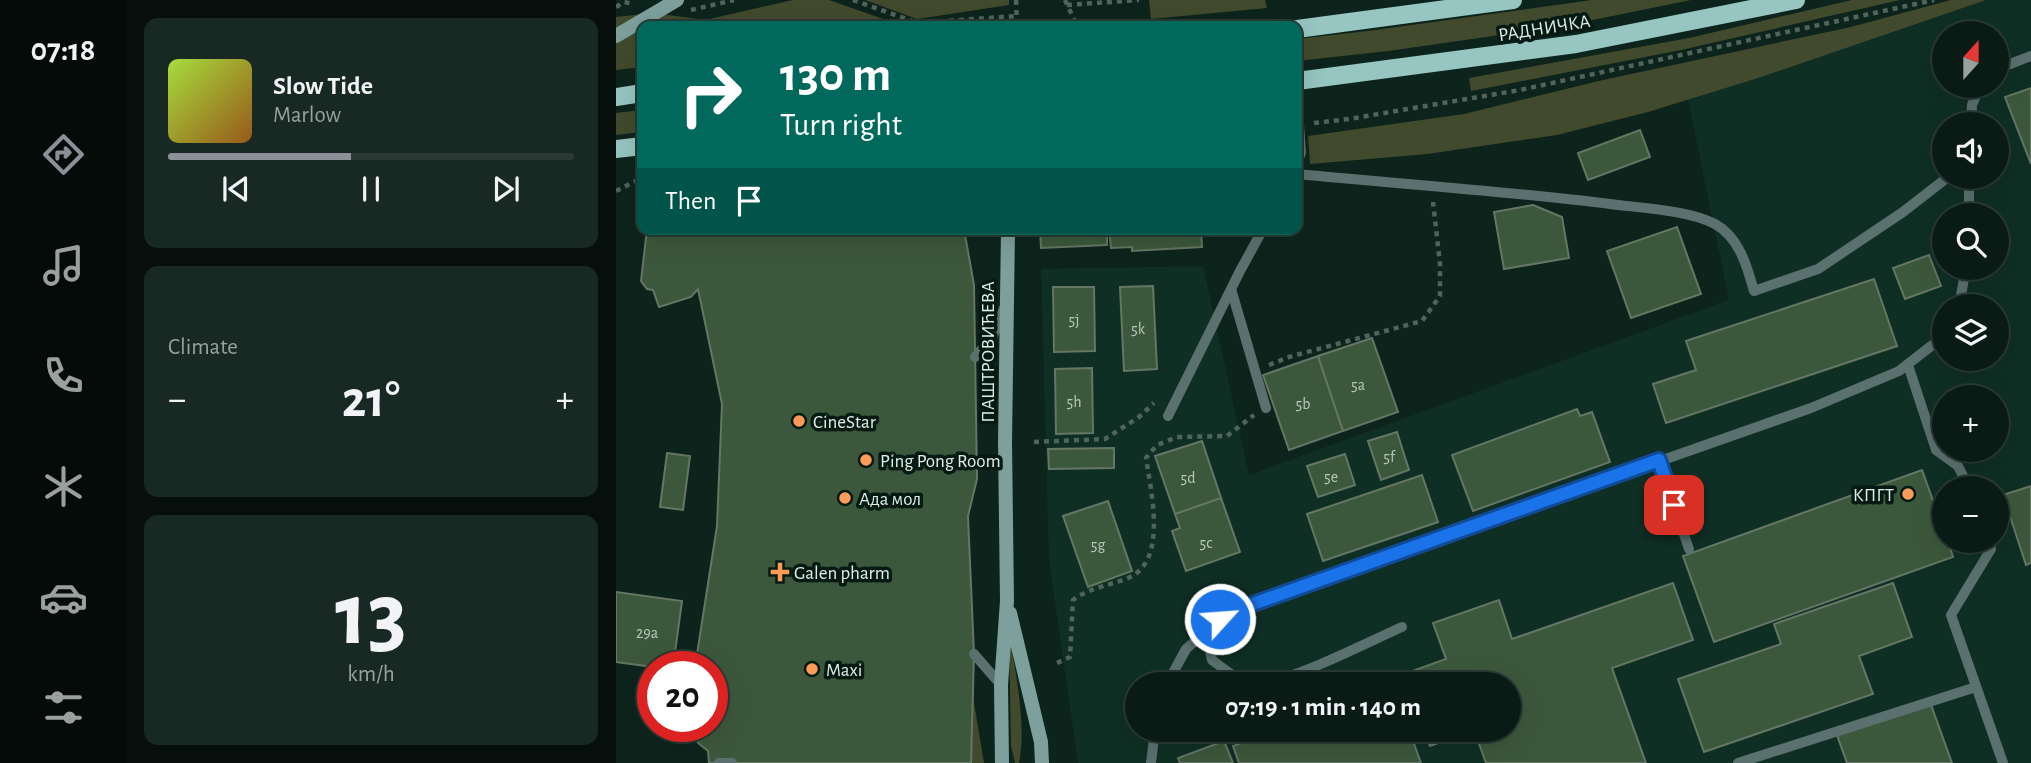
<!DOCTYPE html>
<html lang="en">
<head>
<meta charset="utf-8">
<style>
	:root { --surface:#0a1b15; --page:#182822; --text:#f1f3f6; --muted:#99a1a0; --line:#2a3934; --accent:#8c9099 }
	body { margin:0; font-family:"Alegreya Sans",sans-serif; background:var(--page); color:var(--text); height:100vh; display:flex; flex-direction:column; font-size:26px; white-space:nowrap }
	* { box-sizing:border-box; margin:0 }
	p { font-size:23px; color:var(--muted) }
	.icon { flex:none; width:38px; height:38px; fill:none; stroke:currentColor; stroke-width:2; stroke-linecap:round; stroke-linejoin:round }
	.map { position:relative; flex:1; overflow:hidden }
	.details { display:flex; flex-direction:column; gap:18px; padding:18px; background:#060f0c; width:490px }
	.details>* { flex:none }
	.guide { position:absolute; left:21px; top:21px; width:665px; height:214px; border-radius:14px; box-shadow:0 7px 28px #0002,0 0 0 2px var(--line); background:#00695c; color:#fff; overflow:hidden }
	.needle { width:46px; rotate:21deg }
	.controls { position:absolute; left:1316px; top:21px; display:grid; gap:14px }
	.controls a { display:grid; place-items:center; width:77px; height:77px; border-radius:50%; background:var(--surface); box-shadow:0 7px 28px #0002,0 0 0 2px var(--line); font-size:35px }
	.speed { position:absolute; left:21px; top:651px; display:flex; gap:14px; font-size:35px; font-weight:700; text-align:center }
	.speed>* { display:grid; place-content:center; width:91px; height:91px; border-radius:50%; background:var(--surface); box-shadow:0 7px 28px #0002,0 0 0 2px var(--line); line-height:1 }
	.speed .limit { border:10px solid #d22; background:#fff; color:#111 }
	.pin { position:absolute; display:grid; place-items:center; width:60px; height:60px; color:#fff; margin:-30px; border-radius:14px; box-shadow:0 4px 10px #0006 }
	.me { position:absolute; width:77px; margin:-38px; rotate:64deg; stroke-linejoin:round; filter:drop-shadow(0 0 5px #0008) }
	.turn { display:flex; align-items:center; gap:24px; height:147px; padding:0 28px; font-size:32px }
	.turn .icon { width:91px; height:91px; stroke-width:2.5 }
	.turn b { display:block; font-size:49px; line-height:60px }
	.then { display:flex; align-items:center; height:66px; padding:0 28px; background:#0003; gap:14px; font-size:26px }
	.big { font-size:52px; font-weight:700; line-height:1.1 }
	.details .tile { flex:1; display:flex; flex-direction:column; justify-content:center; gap:10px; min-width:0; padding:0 24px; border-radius:14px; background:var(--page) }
	.details .dial { align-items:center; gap:0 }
	.dial b { font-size:91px; line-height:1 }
	.song { display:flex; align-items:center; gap:21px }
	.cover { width:84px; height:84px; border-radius:10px; background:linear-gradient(135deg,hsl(80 70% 55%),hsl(30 70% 35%)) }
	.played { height:7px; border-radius:4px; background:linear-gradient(90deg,var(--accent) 45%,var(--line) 45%) }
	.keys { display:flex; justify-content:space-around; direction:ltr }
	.heat { display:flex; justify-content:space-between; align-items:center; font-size:38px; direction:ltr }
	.trip { position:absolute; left:509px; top:672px; width:396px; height:70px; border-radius:35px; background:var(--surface); box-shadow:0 7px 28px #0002,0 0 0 2px var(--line); font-weight:700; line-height:70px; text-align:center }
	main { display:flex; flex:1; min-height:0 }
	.menu { display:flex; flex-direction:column; width:126px; justify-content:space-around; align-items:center; background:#040b08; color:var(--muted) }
	.menu .icon { width:49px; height:49px }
	.menu .selected { color:var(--accent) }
	.menu b { font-size:32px; color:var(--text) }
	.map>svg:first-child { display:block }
	.built { fill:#0f2f24; fill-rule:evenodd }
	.green { fill:#424a2d }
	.building { fill:#3c583c; stroke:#657665; stroke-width:2 }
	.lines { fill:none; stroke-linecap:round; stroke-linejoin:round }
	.path { stroke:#50645d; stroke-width:4.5; stroke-dasharray:5 5; stroke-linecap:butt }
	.lane { stroke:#5b716f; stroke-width:10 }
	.secondary { stroke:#7da09d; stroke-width:14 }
	.primary { stroke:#97c5c1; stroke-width:18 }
	.route-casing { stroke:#114b97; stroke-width:18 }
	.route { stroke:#1a73e8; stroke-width:12 }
	.poi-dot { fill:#fe9c57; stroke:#041a12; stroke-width:2.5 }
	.labels { text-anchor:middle; stroke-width:7; stroke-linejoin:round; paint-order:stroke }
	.number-label { font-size:16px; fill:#b7c8bc }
	.street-label { font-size:19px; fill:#e0ede7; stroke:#041a12 }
	.poi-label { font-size:19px; fill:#e0ede7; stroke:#041a12; text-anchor:start }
</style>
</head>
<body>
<main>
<nav class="menu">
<b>07:18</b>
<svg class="icon selected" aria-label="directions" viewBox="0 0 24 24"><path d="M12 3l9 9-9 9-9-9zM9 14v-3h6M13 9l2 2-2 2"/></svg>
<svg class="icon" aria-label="music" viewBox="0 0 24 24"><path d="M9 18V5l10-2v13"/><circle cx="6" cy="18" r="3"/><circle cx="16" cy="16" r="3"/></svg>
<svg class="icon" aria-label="phone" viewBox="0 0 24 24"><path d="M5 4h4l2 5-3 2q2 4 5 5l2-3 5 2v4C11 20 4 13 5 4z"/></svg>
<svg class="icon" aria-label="climate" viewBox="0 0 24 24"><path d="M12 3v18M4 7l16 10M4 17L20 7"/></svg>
<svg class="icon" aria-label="car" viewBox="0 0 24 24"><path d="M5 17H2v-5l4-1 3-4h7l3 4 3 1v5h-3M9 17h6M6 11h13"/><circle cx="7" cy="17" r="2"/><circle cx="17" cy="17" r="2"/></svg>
<svg class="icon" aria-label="filters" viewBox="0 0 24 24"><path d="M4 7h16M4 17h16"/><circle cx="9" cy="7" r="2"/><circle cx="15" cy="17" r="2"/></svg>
</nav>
<section class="details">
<div class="tile">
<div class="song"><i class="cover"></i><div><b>Slow Tide</b><p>Marlow</p></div></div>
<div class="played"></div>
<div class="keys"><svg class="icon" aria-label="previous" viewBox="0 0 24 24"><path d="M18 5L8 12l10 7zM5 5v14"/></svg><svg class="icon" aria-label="pause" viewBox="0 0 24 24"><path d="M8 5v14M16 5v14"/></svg><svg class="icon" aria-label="next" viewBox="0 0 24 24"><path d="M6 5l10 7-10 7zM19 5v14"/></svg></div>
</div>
<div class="tile"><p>Climate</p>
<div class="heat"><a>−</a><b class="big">21°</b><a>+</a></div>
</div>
<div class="tile dial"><b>13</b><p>km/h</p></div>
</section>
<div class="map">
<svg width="1415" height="763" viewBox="0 0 1415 763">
	<rect width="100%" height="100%" fill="#0d241c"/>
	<path class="built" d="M1370,0h45v763h-953l-29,-202 -8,-292 162,-3 46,209 480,-175 -41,-201zM1328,33h53v53h-53zM1328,124h53v53h-53zM1328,215h53v53h-53zM1328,306h53v53h-53zM1328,397h53v53h-53zM1328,488h53v53h-53zM522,684h370v46h-370z"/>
	<path class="green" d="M177,0h36l74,26h-261v41l-26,3v-53l37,-4 52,7z
		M249,0h144v5l-92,14z
		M533,0h116l2,8 -116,11z
		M976,0h99l-128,26 -175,25 -91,10v-22l71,-8z
		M1236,0h48l-219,50 -210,41 -2,-13 220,-40z
		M1335,0h35l-228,78 -110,34 -91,23 -130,19 -117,10 -2,-28 156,-22 139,-34 248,-53z
		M26,110v22l-26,3v-22z
		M393,632c6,38 18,94 10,131h-4l-4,-17z
		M357,697l11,66h-13z"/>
	<path class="building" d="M1415,88v76l-26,-67z
		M1024,130l10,27 -62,23 -10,-27z
		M917,205l29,12 7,41 -65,11 -10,-57z
		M1061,227l24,67 -70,24 -24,-67z
		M31,229h317l10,56 3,194 -9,37 6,138 -3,109h-262l-1,-12 -10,-8 -3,-12 1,-5h16v-59h-17l22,-141 5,-122 -24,-115 -7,8 -32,10 -6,-17 -6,-1 -6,-8z
		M424,229h67v16l-66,3z
		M493,229h92l1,18 -70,4v-4l-21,1z
		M1313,255l12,31 -36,13 -12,-31z
		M1258,279l23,67 -231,77 -13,-39 43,-14 -10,-29z
		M537,286l4,83 -33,2 -4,-84z
		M437,287h41l1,64 -41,1z
		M756,338l26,74 -55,19 -25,-75z
		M702,356l25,75 -54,19 -26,-75z
		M476,368l1,65 -37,1 -1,-65z
		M961,409l3,7 12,-4 18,50 -137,49 -21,-56z
		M781,432l12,38 -28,10 -13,-39z
		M586,441l19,57 -46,16 -20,-58z
		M498,448v20l-65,1 -1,-20z
		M51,453l23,3 -7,54 -23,-3z
		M729,454l10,31 -37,12 -11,-31z
		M1306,470l22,61v10h4l5,16 -239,85 -31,-86z
		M806,475l16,47 -115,39 -16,-47z
		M1415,486v77l-5,2 -23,-70z
		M605,498l19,54 -54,19 -14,-40 8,-3 -5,-14z
		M492,501l24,70 -44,16 -25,-71z
		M1057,583l20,57 -81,28 34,95h-160l-12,-33 -44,16 -6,-16h84v-46h-100l-4,-10 42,-15 -13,-36 66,-23 13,39z
		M1277,583l19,54 -53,19 14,38 -169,58 -26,-73 103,-35 -7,-20z
		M0,592l66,9 -9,66h-20l-37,-5z
		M774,677l3,7h-24z
		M1314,702l22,61h-105l-10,-28z
		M662,730h131l12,33h-182l-6,-17z
		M608,741l9,22h-53l-2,-5z"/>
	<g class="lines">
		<path class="path" d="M237,0l65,23 98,-7
			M400,0l1,26
			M449,0l12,26
			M451,5l72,-5
			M0,7l8,-5 10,2
			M75,10l43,-10
			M698,123l35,-4 171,-29 414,-90
			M0,191l26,-13
			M352,229l1,4
			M653,365l20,-8 133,-36 18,-25v-32l-7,-62
			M418,442l71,-3 34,-22 15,-14
			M441,663l13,-6 3,-57c17,-13 36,-14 55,-22 40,-16 23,-86 18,-120l11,-13 20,-8 50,-1 27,-21"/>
		<path class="lane" d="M1381,69l34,-13
			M681,95l4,58 -4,10
			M1355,124l1,-19 8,-19
			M681,174c104,10 209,17 313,30 31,4 78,6 105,20 24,13 32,42 39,67l64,-22 85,-57 45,-35
			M1353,215v-38
			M615,289l35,119
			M1343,306l7,-38
			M359,357l18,-21 11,-28
			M1292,365l28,85 22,16 11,22
			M552,416l72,-145 23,-42
			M1043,461l30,88
			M1373,541l2,8 -40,66 52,148
			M786,627c-32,14 -117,58 -147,57 -15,-1 -32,-16 -43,-24l-4,-18 12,-23 16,-9 575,-202 88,-37 45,-35
			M358,654l27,31
			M551,684l19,-35 29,-25
			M103,763h13
			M535,763l4,-33
			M1122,763l238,-76"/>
		<path class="secondary" d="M0,36l61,-36
			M394,613l31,129 1,21
			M386,763l-1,-78 6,-84 -2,-159 3,-213"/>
		<path class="primary" d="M681,29l216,-29
			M681,81l279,-37 220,-44
			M0,97l26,-4
			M0,149l26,-3"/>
	</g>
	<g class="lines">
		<g class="route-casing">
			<path id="route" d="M604,619l16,-9 423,-150 15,45"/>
		</g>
		<use href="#route" class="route"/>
	</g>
	<g class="poi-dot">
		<circle cx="183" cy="421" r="7"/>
		<circle cx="250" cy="460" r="7"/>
		<circle cx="1292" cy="494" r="7"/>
		<circle cx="229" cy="498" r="7"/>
		<path d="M160.5 561.5h7v7h7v7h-7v7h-7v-7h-7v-7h7z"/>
		<circle cx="196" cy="669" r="7"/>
	</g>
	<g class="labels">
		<g class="number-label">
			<text x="458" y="325">5j</text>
			<text x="522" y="334">5k</text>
			<text x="742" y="390">5a</text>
			<text x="458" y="407">5h</text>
			<text x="687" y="409">5b</text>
			<text x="773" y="462">5f</text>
			<text x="715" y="482">5e</text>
			<text x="572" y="483">5d</text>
			<text x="590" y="548">5c</text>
			<text x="482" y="550">5g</text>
			<text x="31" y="638">29a</text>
		</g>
		<g class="street-label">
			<text transform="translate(928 27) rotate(-9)" y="7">РАДНИЧКА</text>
			<text transform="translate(371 352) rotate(-90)" y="7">ПАШТРОВИЋЕВА</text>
		</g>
		<g class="poi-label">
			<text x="197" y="428">CineStar</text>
			<text x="264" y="467">Ping Pong Room</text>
			<text x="1278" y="501" text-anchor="end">КПГТ</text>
			<text x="243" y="505">Ада мол</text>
			<text x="178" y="579">Galen pharm</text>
			<text x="210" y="676">Maxi</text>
		</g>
	</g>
</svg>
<div class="controls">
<a><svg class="needle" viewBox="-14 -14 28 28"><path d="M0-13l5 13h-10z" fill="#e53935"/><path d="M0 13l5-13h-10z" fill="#99a1a0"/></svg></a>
<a><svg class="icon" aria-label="sound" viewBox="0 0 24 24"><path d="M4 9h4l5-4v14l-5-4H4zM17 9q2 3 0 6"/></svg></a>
<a><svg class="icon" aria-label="search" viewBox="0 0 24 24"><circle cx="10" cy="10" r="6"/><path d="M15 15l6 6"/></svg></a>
<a><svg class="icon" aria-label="layers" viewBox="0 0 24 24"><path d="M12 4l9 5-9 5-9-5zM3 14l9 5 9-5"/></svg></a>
<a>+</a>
<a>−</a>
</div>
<div class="speed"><div class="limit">20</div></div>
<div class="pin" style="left:1058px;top:505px;background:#d93025"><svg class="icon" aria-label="arrive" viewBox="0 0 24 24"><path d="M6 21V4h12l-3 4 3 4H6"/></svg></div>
<svg class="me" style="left:604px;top:619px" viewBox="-20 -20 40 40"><circle r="17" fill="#1a73e8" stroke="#fff" stroke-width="3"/><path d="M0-11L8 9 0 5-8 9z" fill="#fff"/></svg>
<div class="trip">07:19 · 1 min · 140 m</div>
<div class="guide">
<div class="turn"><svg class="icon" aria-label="right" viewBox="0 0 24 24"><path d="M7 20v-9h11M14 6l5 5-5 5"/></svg><div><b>130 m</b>Turn right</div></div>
<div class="then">Then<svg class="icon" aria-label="arrive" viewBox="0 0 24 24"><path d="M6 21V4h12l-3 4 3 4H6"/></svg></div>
</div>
</div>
</main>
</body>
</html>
